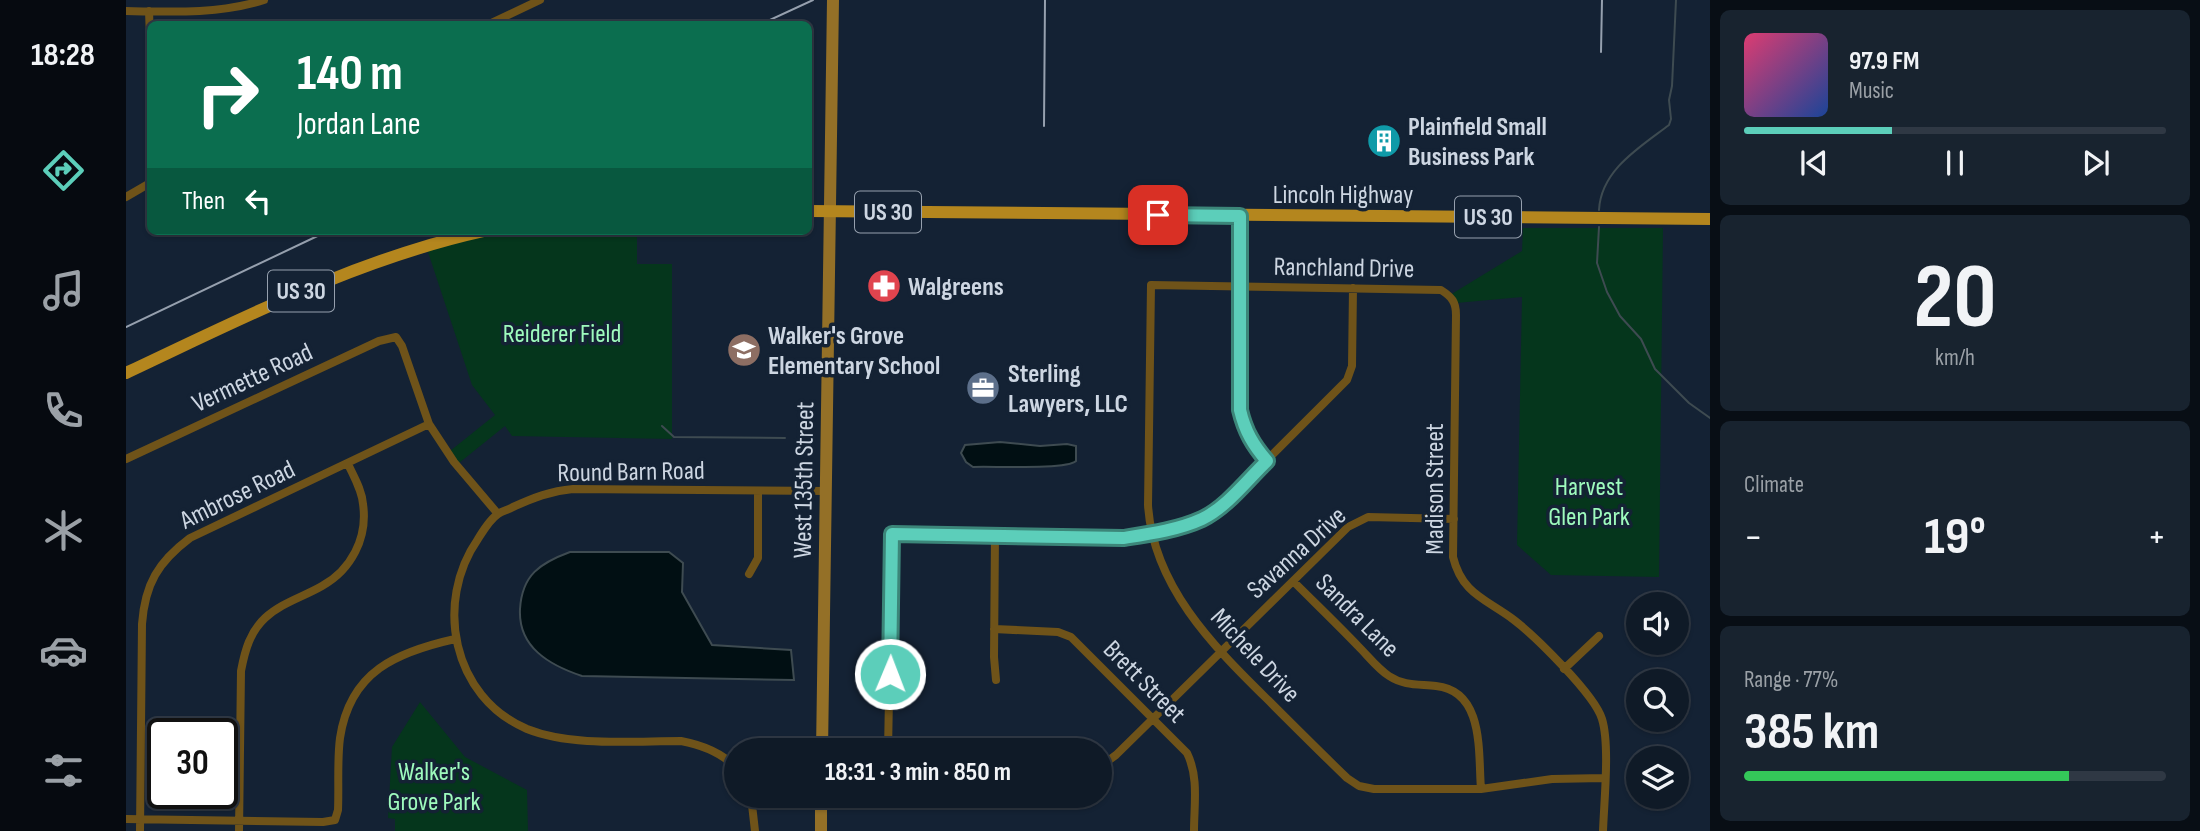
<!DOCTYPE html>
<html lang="en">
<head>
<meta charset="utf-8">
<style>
	:root { --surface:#0f1a27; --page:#18232f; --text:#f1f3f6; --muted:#9ba1a7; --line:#2f3844; --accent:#5cceba }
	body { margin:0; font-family:"Sofia Sans Condensed",sans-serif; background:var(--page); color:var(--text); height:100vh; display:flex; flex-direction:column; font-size:26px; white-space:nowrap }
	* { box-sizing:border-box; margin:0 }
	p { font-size:23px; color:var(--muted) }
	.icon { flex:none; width:38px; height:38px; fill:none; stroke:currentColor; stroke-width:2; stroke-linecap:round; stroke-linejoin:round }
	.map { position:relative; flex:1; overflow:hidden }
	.side { display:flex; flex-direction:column; gap:10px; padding:10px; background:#080e15; width:490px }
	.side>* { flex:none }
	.hud { position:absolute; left:21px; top:21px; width:665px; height:214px; border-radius:10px; box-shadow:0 2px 5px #0004,0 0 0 2px var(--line); background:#0b6e4f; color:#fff; overflow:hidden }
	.fabs { position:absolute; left:1500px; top:592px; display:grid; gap:14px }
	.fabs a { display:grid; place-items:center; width:63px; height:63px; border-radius:50%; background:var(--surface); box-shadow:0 2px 5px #0004,0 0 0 2px var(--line); font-size:35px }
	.speed { position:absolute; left:21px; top:718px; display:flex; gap:14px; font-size:35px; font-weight:700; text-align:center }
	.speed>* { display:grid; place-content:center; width:91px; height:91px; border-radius:50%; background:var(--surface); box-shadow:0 2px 5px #0004,0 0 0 2px var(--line); line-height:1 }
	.speed .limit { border:4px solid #111; border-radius:10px; background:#fff; color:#111 }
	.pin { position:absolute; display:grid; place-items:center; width:60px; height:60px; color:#fff; margin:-30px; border-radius:14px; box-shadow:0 4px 10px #0006 }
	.me { position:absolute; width:77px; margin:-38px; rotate:1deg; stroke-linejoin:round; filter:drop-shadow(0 0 5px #0008) }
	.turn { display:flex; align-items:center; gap:24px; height:147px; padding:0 35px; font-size:32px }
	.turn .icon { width:91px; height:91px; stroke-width:2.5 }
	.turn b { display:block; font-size:49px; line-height:60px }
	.then { display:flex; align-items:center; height:66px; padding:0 35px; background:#0003; gap:14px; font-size:26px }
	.big { font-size:52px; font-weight:700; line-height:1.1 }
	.side .tile { flex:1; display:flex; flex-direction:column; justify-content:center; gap:10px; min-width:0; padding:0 24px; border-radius:10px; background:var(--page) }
	.side .dial { align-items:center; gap:0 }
	.dial b { font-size:91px; line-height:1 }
	.song { display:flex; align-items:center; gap:21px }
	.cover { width:84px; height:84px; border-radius:10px; background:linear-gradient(135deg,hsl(340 70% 55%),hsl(220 70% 35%)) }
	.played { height:7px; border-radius:4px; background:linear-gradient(90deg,var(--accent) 35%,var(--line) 35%) }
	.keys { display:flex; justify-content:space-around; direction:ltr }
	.heat { display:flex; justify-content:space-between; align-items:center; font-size:38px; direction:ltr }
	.charge { height:10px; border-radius:5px; background:linear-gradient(90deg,#34c759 77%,var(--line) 0) }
	.trip { position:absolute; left:598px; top:738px; width:388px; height:70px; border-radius:35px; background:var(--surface); box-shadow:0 2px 5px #0004,0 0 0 2px var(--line); font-weight:700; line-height:70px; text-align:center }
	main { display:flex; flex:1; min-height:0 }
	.tabs { display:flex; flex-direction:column; width:126px; justify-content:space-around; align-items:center; background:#060a10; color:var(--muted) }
	.tabs .icon { width:49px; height:49px }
	.tabs .on { color:var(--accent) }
	.tabs b { font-size:32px; color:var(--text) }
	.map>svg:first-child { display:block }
	.green { fill:#05361c }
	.water { fill:#010f13; stroke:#3e4b51; stroke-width:2 }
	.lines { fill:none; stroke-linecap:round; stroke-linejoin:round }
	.stream { stroke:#3e4b51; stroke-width:2 }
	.street { stroke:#6f5319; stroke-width:8 }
	.secondary { stroke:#947027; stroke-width:12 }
	.primary { stroke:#b4861e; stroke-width:12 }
	.rail { stroke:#96a0ae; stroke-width:2 }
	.route-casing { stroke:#3c8679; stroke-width:18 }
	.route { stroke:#5cceba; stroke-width:12 }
	.labels { text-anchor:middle; stroke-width:7; stroke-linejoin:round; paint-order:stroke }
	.shield { fill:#142234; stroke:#96a0ae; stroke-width:2 }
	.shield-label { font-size:24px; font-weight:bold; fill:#cdd6e2 }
	.poi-label { font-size:26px; font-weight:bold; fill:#cdd6e2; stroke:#142234; text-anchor:start }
	.street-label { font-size:26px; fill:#cdd6e2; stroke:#142234 }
	.park-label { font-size:26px; fill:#9efabd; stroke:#142234 }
</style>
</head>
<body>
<main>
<nav class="tabs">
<b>18:28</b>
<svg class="icon on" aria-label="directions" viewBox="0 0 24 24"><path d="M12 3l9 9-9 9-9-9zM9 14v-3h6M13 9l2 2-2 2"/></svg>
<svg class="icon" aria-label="music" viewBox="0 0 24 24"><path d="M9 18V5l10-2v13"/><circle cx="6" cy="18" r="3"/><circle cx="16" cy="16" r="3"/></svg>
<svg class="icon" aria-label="phone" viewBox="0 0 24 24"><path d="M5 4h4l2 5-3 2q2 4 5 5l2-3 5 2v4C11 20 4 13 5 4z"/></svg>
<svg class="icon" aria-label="climate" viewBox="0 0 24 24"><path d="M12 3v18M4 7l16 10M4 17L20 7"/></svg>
<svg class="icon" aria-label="car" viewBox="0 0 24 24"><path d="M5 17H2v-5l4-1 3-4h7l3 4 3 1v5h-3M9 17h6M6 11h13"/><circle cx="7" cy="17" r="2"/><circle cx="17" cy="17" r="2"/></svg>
<svg class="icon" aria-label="filters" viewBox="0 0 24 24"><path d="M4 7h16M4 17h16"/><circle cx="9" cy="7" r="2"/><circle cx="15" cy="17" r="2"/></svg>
</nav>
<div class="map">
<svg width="1584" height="831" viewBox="0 0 1584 831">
	<rect width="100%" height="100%" fill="#142234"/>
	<path class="green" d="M1397,228h140l-4,349 -108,-2 -34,-30 5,-248 -66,6 -6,-8 72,-44z
		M385,231h126v33h35v175l-160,-3 -7,-10 -46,37 -9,-12 45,-36 -23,-30 -45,-136z
		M294,702l45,55 62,33 1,41h-133v-12l-7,-1 4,-71z"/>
	<path class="water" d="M874,442l40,4 27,-2 9,2v15c-9,9 -85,5 -103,6l-7,-5 -5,-9 4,-8z
		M444,552h99l14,11 -1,29 30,53 79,5 3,30 -212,-4c-33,-11 -64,-29 -62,-67 2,-34 20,-46 50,-57z"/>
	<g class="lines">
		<path class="stream" d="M1473,210c2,-40 41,-63 70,-85l2,-6 -2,-19 3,-14 4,-86
			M1473,227l-2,36 10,29 13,24 21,23 14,30 34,34 21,15
			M536,426l12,11 111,1"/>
		<path class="street" d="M0,11c46,1 94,3 138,-11
			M23,11l1,28
			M363,24l51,-24
			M0,197l24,-14
			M1114,216v194c5,21 13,35 27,51
			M0,459l253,-118 17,-4 6,9 27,78 25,38 44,52
			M869,535l-1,122 2,23
			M623,574l9,-16v-67
			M1167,581c22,22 44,43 65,65 10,10 20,23 31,30 15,10 30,8 47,10 49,5 42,68 45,103
			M868,629l64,3 13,5 116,116c12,24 7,52 7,78
			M1438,669l35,-33
			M762,751l4,-216c45,0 89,0 134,1 64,1 135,9 192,-27l129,-129 5,-14 1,-78
			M975,766l15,-11 232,-228 20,-10 86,2
			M611,769c-15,-17 -35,-24 -56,-28 -48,0 -109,6 -154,-12 -75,-32 -93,-127 -49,-190 5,-8 12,-20 20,-25 4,-3 10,-4 15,-7 20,-9 37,-16 60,-18l253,2
			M625,796l4,35
			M0,819l197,3 12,-2 3,-10c1,-24 -1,-49 2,-72 10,-67 57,-86 115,-99
			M14,831l2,-207c3,-40 16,-62 48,-86l239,-114
			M113,831l2,-160c4,-21 9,-39 24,-53 16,-15 38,-21 57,-32 29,-16 46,-48 41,-82 -1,-14 -9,-27 -15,-40
			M1477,831c1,-29 7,-86 -1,-112 -7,-24 -67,-83 -88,-99 -28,-21 -52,-26 -61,-63l3,-242c0,-13 -4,-18 -15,-25l-290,-5 -3,220c5,80 64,140 118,193 27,27 54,54 81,80l12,8 15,3h107l71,-10 52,-1"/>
		<path class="secondary" d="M696,751l11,-751
			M695,831v-35"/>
		<path class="primary" d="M682,211l902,8
			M0,373c117,-55 231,-114 358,-142"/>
		<path class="rail" d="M635,24l52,-24
			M1475,52l1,-52
			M918,126l1,-126
			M0,327l202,-96"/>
	</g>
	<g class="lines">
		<g class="route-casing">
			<path id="route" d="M764,674l2,-140 231,4c26,-4 55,-8 79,-19 25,-12 45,-39 65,-58 -14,-16 -22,-30 -27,-51v-194l-82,-1"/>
		</g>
		<use href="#route" class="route"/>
	</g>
	<defs>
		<g id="building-disc" transform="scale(1.75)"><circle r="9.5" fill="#0f9aa8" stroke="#142234"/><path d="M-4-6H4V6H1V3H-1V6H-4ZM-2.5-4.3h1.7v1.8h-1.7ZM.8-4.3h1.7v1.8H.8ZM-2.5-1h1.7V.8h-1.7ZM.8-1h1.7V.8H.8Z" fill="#fff"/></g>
		<g id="pharmacy-disc" transform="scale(1.75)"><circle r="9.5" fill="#e0444e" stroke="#142234"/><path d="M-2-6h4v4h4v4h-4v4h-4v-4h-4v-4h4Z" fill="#fff"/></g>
		<g id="school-disc" transform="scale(1.75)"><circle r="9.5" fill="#8d6e63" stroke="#142234"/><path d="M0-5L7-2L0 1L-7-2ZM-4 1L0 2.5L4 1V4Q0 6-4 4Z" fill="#fff"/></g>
		<g id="office-disc" transform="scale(1.75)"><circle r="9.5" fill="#5c6f8a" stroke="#142234"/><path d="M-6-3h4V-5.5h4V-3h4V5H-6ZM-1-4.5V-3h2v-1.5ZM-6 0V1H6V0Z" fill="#fff"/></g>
	</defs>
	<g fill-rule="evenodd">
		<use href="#building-disc" x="1258" y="141"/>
		<use href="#pharmacy-disc" x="758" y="286"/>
		<use href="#school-disc" x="618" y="350"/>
		<use href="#office-disc" x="857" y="388"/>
	</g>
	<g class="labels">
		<g class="shield">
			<rect x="729" y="191.5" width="66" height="41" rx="5"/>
			<rect x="1329" y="196.5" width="66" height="41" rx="5"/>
			<rect x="142" y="270.5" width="66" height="41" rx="5"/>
		</g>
		<g class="shield-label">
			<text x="762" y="220">US 30</text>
			<text x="1362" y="225">US 30</text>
			<text x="175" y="299">US 30</text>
		</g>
		<g class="poi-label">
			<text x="1282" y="135">Plainfield Small<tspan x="1282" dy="30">Business Park</tspan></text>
			<text x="782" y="295">Walgreens</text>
			<text x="642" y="344">Walker's Grove<tspan x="642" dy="30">Elementary School</tspan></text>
			<text x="882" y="382">Sterling<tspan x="882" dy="30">Lawyers, LLC</tspan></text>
		</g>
		<g class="street-label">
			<text x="1217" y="203">Lincoln Highway</text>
			<text transform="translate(1218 267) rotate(1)" y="9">Ranchland Drive</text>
			<text transform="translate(126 377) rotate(-25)" y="9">Vermette Road</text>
			<text transform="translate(505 471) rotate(-1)" y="9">Round Barn Road</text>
			<text transform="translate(677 480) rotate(-89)" y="9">West 135th Street</text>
			<text transform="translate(1308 489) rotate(-90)" y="9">Madison Street</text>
			<text transform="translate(111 494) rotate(-26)" y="9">Ambrose Road</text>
			<text transform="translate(1170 552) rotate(-42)" y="9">Savanna Drive</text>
			<text transform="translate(1232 615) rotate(45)" y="9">Sandra Lane</text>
			<text transform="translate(1130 655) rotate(47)" y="9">Michele Drive</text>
			<text transform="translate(1019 681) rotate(45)" y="9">Brett Street</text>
		</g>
		<g class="park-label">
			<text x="436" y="342">Reiderer Field</text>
			<text x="1463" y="495">Harvest<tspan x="1463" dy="30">Glen Park</tspan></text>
			<text x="308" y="780">Walker's<tspan x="308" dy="30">Grove Park</tspan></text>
		</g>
	</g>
</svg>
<div class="fabs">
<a><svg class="icon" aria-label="sound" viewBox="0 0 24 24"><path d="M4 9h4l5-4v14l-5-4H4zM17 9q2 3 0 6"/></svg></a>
<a><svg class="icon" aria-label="search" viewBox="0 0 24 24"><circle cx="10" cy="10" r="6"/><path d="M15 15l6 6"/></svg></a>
<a><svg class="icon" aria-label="layers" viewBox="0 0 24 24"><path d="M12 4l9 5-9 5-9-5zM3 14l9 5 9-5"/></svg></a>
</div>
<div class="speed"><div class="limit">30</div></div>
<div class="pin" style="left:1032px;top:215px;background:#d93025"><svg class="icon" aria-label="arrive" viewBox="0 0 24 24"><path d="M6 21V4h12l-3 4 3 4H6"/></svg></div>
<svg class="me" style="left:764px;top:674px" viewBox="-20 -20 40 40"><circle r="17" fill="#5cceba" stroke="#fff" stroke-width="3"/><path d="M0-11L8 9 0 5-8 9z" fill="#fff"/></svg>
<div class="trip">18:31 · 3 min · 850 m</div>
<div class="hud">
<div class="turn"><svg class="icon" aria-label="right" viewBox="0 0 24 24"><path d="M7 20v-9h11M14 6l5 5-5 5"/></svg><div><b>140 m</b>Jordan Lane</div></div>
<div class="then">Then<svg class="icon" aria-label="left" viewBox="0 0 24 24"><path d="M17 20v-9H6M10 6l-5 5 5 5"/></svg></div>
</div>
</div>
<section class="side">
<div class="tile">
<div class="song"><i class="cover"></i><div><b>97.9 FM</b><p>Music</p></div></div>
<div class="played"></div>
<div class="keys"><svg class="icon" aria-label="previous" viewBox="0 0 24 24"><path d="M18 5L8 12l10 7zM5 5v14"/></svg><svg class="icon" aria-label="pause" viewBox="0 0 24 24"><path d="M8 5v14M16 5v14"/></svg><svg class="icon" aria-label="next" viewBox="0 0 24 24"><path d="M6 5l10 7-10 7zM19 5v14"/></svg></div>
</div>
<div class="tile dial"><b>20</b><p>km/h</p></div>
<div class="tile"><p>Climate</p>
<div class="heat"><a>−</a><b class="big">19°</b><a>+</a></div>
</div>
<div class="tile"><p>Range · 77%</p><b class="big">385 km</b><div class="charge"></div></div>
</section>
</main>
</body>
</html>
